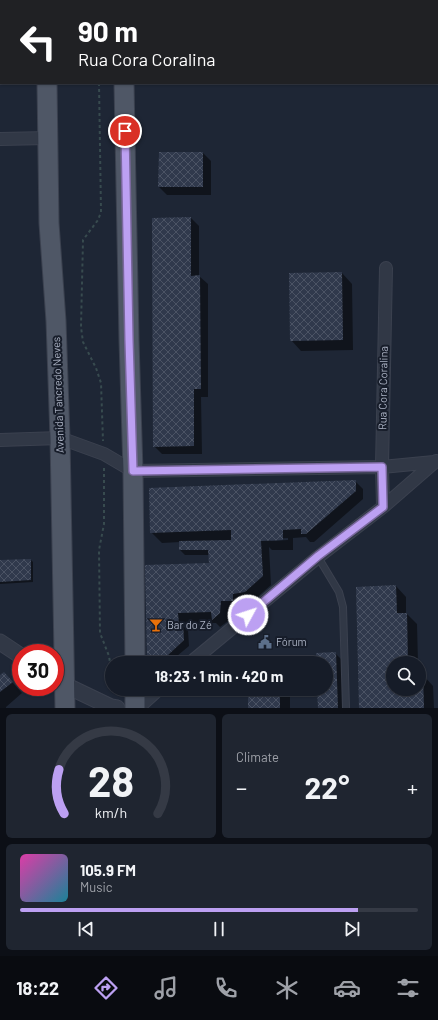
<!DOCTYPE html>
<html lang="en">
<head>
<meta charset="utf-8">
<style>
	:root { --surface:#161c28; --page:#1f2530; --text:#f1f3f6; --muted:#9ea1a8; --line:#353a45; --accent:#bca0f2 }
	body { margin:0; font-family:Barlow,sans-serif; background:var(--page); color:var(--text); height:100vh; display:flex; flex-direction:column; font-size:15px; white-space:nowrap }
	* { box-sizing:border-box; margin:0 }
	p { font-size:13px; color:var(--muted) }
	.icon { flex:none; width:22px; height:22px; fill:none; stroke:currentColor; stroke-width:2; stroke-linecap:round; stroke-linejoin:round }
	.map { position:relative; height:708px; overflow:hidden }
	.details { display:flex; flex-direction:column; gap:6px; padding:6px; background:#0c0f16; flex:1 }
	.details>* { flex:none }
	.banner { position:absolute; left:0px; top:0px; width:438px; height:84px; box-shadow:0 1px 3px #0004,0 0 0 1px var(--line); background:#202124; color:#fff; overflow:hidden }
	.tools { position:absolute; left:386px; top:656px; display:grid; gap:8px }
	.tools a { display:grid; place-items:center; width:40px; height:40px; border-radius:50%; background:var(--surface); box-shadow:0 1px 3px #0004,0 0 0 1px var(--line); font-size:20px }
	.speed { position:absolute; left:12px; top:644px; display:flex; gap:8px; font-size:20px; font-weight:700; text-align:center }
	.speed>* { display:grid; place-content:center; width:52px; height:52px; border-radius:50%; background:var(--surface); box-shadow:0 1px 3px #0004,0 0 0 1px var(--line); line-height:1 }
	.speed .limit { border:6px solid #d22; background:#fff; color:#111 }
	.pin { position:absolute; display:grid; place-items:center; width:34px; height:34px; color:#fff; margin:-17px; border:2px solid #fff; border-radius:50%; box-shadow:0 1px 4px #0007 }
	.me { position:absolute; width:44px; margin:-22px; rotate:50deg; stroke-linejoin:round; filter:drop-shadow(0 0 3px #0008) }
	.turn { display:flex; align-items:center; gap:14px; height:84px; padding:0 12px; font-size:18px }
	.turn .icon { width:52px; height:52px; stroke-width:2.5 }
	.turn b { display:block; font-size:28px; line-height:34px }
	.big { font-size:30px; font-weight:700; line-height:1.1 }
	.details .card { flex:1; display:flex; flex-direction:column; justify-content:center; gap:6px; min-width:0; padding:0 14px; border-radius:6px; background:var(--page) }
	.details .dial { align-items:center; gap:0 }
	.dial svg { height:104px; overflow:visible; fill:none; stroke:var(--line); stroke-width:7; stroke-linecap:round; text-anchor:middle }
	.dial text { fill:var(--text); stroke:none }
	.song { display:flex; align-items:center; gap:12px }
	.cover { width:48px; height:48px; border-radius:6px; background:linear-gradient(135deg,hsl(320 70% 55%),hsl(190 70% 35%)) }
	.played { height:4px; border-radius:2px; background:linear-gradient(90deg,var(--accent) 85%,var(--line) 85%) }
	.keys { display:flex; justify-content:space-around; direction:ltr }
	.heat { display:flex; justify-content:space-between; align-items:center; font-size:22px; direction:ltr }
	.details .tiles { flex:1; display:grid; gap:6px; grid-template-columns:1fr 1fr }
	.card:last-child { grid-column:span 2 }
	.trip { position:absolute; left:105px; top:656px; width:228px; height:40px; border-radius:20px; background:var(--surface); box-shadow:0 1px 3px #0004,0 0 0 1px var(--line); font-weight:700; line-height:40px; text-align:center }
	.tab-bar { display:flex; height:64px; justify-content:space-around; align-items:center; background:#090b10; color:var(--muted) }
	.tab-bar .icon { width:28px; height:28px }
	.tab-bar .active { color:var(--accent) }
	.tab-bar b { font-size:18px; color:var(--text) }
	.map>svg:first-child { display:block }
	.shadow { fill:#0007; fill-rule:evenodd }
	.building { fill:url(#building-cross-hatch) }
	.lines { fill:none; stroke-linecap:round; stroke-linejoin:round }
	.service-casing { stroke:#3b414f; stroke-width:8 }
	.minor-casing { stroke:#3b414f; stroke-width:14 }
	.tertiary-casing { stroke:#3b414f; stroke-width:17 }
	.primary-casing { stroke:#3b414f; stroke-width:21 }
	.path { stroke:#384b4f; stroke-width:2; stroke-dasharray:3 3; stroke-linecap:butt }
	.service { stroke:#313846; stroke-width:6 }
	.minor { stroke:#313846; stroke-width:12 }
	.tertiary { stroke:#313846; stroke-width:15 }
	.primary { stroke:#4f5766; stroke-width:19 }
	.route-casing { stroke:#7a689d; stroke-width:10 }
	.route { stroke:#bca0f2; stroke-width:7 }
	.labels { text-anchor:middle; stroke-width:4; stroke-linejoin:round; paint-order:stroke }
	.street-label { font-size:11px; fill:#abb2c3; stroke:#171d2a }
	.poi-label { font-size:11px; fill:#abb2c3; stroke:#171d2a; text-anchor:start }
</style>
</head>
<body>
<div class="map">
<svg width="438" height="708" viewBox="0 0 438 708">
	<defs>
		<pattern id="building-cross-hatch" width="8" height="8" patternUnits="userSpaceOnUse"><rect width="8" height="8" fill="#30394c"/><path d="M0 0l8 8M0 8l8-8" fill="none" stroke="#4b5364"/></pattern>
	</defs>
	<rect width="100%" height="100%" fill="#1e2635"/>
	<path class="shadow" d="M160,153h43l8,8v34h-44l-8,-8z
		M191,218l8,8v50l9,8v113h-7l1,57h-40l-8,-8z
		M342,273l10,11 1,66 -52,1 -10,-11z
		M355,481l8,8v10l-49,43h-4l-4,-5 -13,1v12h-21l-3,-3 2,38 -17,15 -14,1 1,7h-12l-1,13 -8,6 -4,-4 -33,1v2l5,4 1,16 -18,15 -17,1 -6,-5 62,-93v-9h-25l-5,-5v-8l-18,1 -11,-11zM288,538v2l-17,1 -2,-2z
		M31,560l2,2v20l-33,2v-23z
		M396,586l10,11v16l11,11 1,39h-25v26h26v-14h4l10,11 1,22h-74z
		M335,653l11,11 2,44h-29l-1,-19h8v-26h-9z
		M4,673l18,20 -16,14v1h-6v-32z
		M249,689h41v19h-41z"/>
	<path class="building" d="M159,152h44v35h-45z
		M191,217v59l9,-1 1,114h-7v57l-41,1 -1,-229z
		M342,272l1,68 -53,1 -1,-68z
		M356,480v11l-50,43h-5v-5l-18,1v10l-22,1 2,35 -18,16 -12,2v7h-12l-1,12 -8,7 -1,-8 -33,1 1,11h4l1,16 -18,17h-19l-2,-92 64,-2 -1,-13h-29v-9l52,-1v-10l-81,3 -1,-45z
		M31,559v21l-31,2v-22z
		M396,585l1,28h10l1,50h-15v26h26v-15h4l1,34h-65l-3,-121z
		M336,652l2,56h-20l-1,-19h9v-26h-10v-10z
		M4,672l9,10 -13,10v-17z
		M248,689h32v19h-32z"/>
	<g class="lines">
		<g class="service-casing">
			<path id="service" d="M318,557l21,35 4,15 3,101"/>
		</g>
		<g class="minor-casing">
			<path id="minor" d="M0,139l48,-1
				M0,440l60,-2 44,16 29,17 249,-4 52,-5
				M383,507l-1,-40 4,-199
				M190,663l128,-106 65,-50 53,-46
				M138,708l21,-19"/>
		</g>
		<g class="tertiary-casing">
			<path id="tertiary" d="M0,642l21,14
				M57,680l8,5 46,22 6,1"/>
		</g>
		<g class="primary-casing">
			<path id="primary" d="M47,0v1
				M123,0v1
				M47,83l2,140 7,98 4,117 5,270
				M124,83l5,257 4,131 2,192
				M135,689v19"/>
		</g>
		<path class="path" d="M98,0v1
			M99,83l2,129 -3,8 -15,20 -2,87 2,15 13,26 5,15 2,58
			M104,468v56l-5,26 1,83 9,23 2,13v24"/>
		<use href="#service" class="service"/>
		<use href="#minor" class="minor"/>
		<use href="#tertiary" class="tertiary"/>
		<use href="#primary" class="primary"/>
	</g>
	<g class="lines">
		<g class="route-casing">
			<path id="route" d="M125,131l4,209 4,131 249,-4 1,40 -65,49 -70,59"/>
		</g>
		<use href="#route" class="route"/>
	</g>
	<defs>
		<g id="bar-bare" transform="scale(1.08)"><path d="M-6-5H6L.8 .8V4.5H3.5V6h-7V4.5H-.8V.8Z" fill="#e8710a" stroke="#171d2a" stroke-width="2.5" paint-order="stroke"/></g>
		<g id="civic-bare" transform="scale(1.08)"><path d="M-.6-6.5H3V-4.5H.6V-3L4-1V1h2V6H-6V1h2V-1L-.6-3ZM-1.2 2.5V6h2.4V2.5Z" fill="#5c6f8a" stroke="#171d2a" stroke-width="2.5" paint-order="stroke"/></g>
	</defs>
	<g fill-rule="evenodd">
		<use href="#bar-bare" x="156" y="625"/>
		<use href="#civic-bare" x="265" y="642"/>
	</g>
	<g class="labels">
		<g class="street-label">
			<text transform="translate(383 388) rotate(-89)" y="4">Rua Cora Coralina</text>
			<text transform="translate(58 395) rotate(-92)" y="4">Avenida Tancredo Neves</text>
		</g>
		<g class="poi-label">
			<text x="167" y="629">Bar do Zé</text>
			<text x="276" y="646">Fórum</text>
		</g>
	</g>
</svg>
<div class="tools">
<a><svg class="icon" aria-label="search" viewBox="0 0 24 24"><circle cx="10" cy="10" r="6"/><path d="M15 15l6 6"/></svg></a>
</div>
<div class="speed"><div class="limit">30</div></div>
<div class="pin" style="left:125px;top:131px;background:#d93025"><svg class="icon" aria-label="arrive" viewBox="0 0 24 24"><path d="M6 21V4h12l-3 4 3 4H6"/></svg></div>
<svg class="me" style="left:248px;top:615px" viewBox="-20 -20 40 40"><circle r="17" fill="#bca0f2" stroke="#fff" stroke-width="3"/><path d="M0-11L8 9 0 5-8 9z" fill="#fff"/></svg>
<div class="trip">18:23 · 1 min · 420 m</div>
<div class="banner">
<div class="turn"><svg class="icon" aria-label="left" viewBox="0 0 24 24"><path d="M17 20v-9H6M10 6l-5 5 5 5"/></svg><div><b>90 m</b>Rua Cora Coralina</div></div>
</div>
</div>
<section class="details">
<div class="tiles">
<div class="card dial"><svg viewBox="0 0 100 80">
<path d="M14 69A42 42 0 1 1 86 69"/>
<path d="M14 69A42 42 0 0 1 10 35" stroke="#bca0f2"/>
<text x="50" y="56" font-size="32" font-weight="700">28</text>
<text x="50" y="72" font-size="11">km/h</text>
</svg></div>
<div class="card"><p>Climate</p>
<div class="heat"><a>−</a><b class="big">22°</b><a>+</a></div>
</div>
<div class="card">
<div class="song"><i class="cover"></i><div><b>105.9 FM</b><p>Music</p></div></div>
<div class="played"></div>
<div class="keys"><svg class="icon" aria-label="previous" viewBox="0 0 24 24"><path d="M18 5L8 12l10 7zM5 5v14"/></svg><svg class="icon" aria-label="pause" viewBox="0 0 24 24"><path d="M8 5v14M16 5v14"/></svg><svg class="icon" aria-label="next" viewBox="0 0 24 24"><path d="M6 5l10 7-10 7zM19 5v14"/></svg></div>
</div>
</div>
</section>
<nav class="tab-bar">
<b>18:22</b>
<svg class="icon active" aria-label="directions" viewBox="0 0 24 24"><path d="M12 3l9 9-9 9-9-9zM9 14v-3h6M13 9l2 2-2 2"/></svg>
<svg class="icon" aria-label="music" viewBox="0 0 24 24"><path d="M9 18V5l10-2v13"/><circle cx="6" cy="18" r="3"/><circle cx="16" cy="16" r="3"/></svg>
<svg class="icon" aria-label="phone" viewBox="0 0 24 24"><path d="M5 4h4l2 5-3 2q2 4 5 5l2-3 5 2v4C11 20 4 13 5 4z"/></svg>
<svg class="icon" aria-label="climate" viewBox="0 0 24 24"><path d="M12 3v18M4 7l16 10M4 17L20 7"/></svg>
<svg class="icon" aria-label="car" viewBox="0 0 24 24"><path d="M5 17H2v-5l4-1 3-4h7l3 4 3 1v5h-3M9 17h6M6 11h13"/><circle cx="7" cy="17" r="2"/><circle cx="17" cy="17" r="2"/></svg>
<svg class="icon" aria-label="filters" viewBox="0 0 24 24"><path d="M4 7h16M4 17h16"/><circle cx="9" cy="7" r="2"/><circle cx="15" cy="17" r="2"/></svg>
</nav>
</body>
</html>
